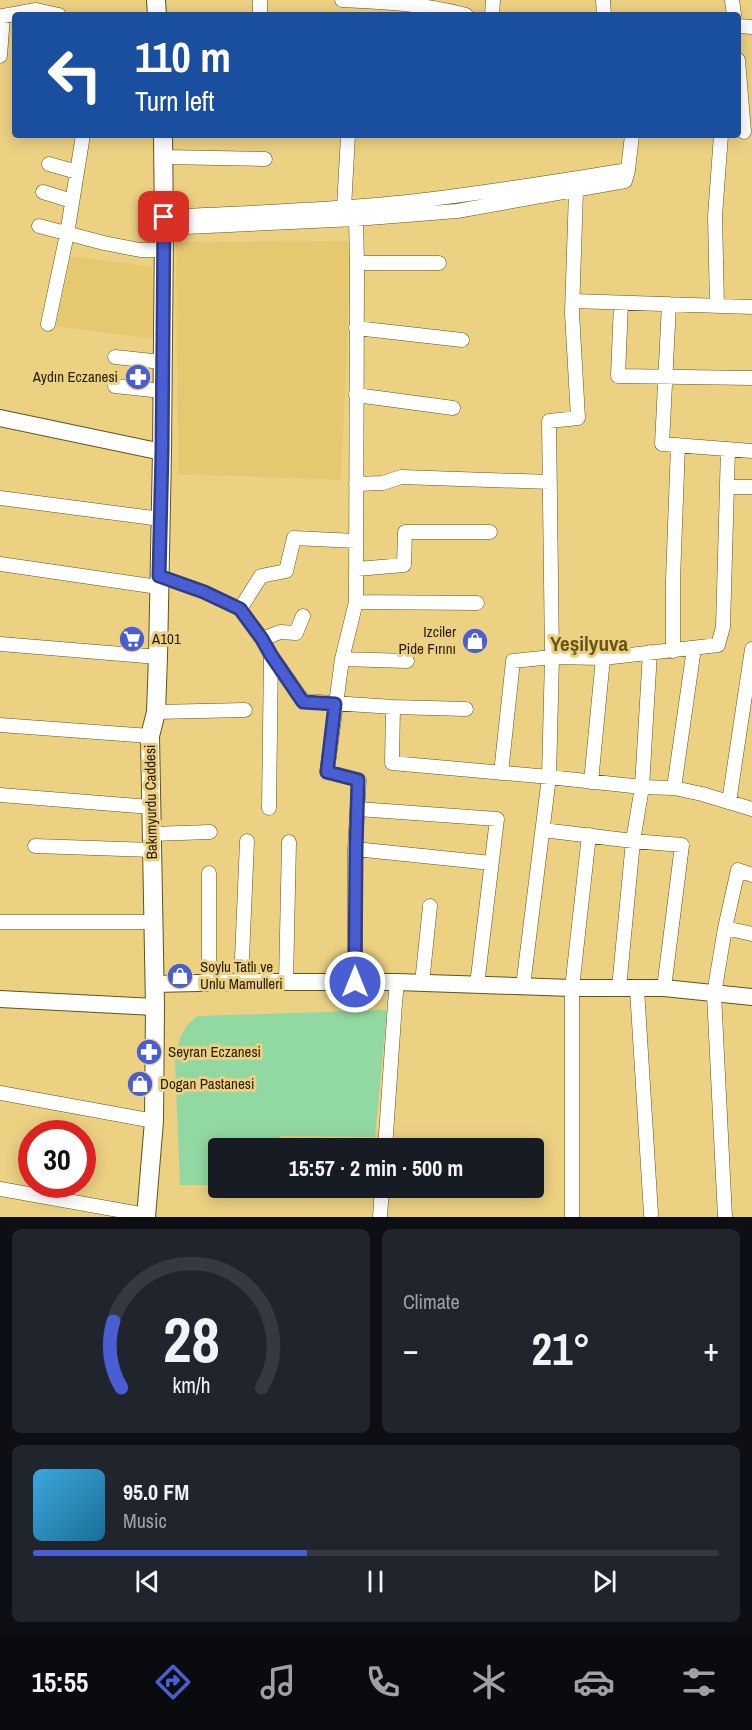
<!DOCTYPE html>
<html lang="en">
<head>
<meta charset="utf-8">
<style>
	:root { --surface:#171b24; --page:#20242c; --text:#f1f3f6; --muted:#9ea1a6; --line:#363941; --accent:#485ed2 }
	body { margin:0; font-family:"Archivo Narrow",sans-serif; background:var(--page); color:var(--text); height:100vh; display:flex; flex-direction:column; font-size:22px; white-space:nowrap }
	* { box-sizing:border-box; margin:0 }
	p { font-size:20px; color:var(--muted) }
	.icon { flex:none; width:33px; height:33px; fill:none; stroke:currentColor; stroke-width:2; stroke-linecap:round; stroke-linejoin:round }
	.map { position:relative; height:1217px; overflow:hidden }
	.side { display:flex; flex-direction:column; gap:12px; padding:12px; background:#0d0f14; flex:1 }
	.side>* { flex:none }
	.banner { position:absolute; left:12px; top:12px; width:729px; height:126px; border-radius:6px; box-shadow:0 3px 15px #0003; background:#1a4fa0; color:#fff; overflow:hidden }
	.speed { position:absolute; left:18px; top:1120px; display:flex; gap:12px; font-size:30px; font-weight:700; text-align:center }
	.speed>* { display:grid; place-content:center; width:78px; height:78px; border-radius:50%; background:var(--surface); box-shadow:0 3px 15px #0003; line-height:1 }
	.speed .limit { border:9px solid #d22; background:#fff; color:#111 }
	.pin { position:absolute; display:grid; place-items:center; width:51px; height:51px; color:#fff; margin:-26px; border-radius:12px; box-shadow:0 3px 9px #0006 }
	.me { position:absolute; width:66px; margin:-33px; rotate:0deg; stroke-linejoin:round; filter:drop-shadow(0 0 4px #0008) }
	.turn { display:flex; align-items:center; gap:21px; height:126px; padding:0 24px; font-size:27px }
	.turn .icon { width:78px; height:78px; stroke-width:2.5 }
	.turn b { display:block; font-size:42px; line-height:51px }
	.big { font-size:45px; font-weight:800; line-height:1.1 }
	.side .tile { flex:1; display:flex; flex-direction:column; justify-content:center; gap:9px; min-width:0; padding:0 21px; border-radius:9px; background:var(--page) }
	.side .dial { align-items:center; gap:0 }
	.dial svg { height:156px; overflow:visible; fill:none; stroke:var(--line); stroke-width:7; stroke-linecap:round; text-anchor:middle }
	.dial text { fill:var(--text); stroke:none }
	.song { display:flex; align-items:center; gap:18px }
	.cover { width:72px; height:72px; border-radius:9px; background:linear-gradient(135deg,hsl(200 70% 55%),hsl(200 70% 35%)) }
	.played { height:6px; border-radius:3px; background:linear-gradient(90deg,var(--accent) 40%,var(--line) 40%) }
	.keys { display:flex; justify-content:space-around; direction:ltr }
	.heat { display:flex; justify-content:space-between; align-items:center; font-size:33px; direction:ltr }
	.side .tiles { flex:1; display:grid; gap:12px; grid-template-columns:1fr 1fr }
	.tile:last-child { grid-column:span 2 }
	.trip { position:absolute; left:208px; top:1138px; width:336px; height:60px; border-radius:6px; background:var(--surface); box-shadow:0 3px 15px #0003; font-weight:800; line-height:60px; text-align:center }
	.tabs { display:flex; height:96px; justify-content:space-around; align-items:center; background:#090b0e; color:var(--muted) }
	.tabs .icon { width:42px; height:42px }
	.tabs .on { color:var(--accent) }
	.tabs b { font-size:27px; color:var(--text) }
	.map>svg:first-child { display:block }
	.built { fill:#e6c871 }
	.green { fill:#92d8a2 }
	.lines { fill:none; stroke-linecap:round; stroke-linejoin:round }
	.minor-casing { stroke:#665315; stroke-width:15 }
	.tertiary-casing { stroke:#665315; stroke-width:18 }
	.secondary-casing { stroke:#665315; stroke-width:20 }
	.minor { stroke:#fff; stroke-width:14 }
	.tertiary { stroke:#fff; stroke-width:16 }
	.secondary { stroke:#fff; stroke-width:18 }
	.route-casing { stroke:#2f3d88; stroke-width:15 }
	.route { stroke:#485ed2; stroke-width:10 }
	.labels { text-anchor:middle; stroke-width:6; stroke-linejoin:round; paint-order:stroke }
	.poi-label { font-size:15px; fill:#281e00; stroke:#ecd183; text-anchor:start }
	.street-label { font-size:15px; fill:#281e00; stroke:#ecd183 }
	.district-label { font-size:21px; font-weight:bold; fill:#685517; stroke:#ecd183 }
</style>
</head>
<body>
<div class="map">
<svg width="752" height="1217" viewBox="0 0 752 1217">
	<rect width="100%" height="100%" fill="#ecd183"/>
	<path class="built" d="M349,241l-2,107 -6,132 -163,-6 -2,-232z
		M71,256l81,11 2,72 -98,-13z"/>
	<path class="green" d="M387,1010l-12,127 -95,-1 1,13h-62v36h-39l-5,-123c3,-20 6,-35 23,-46z"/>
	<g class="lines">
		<g class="minor-casing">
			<path id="minor" d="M342,0c42,2 83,4 124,15
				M603,0l1,15
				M732,0l2,15
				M260,15v-15
				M492,15l1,-15
				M738,26l14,1
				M0,56l3,-40 33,-6 23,5
				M738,60l6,72
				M164,157l101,2
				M49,164l28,8
				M43,192l29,9
				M344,208l4,-73
				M164,217c77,-4 155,-6 233,-14 77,-8 154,-21 231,-33
				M39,226l65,17 36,7h24
				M164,228l192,-9 101,-8 168,-30 3,-11 4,-35
				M357,263h82
				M573,301l179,6
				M621,303l-3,73 134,2
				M669,304l-7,140 90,7
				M717,306l-2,-90 6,-81
				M48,324l19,-90 16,-99
				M356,328l106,12
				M115,357l47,5
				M115,386l47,5
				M356,395l97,13
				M356,484l27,-1 18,-6 149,5
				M727,487h25
				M0,498l161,21
				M0,564l158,23
				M357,569l47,-4 1,-33h85
				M159,576l45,16 36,17 22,30 9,16 32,46 90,6 73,2
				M356,602l121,1
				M240,609l21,-33 25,-5 8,-33 62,3
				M262,639l18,-7 16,1 7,-17
				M0,644l158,13
				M673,651v-71l5,-135
				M342,659l65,2
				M393,707l-1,56 157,14 93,10 32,1 28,6 50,15
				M156,712l89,-2
				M0,725l150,11
				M501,773l12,-112 39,-4 51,1 115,-13 5,-18 5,-178
				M591,782l12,-124
				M674,788l20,-140
				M0,795l151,12
				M729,802l23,-153
				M269,808l2,-153
				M358,809l139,10 -20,166
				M543,830l90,11 49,4 -18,143
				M151,834l59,-2
				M35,846l117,4
				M355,849l136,14
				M0,922h152
				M725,928l27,6
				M209,982v-109
				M241,982l6,-141
				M286,982l3,-140
				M355,982v-133l4,-69 -32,-8 15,-113 14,-57 1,-339 -1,-44
				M422,983l8,-77
				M523,986l26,-209 3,-120 -3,-236 29,-3 -6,-105 4,-122
				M619,988l14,-147 9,-54 8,-135
				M637,989l14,225
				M0,1093l154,28
				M385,1149l10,-146 2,-21
				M0,1189l146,26
				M380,1217l2,-29
				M572,1217v-229l17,-153
				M725,1217l-11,-223 11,-66 13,-58 14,5"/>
		</g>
		<g class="tertiary-casing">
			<path id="tertiary" d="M0,418l162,34
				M154,984l87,-2h156l175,6h92l88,9
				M0,999l155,8"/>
		</g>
		<g class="secondary-casing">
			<path id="secondary" d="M156,0l1,15
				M146,1217l8,-96 1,-114 -5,-271 6,-24 2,-55 4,-205 2,-224 -1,-93"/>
		</g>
		<use href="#minor" class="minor"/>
		<use href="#tertiary" class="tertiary"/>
		<use href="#secondary" class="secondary"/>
	</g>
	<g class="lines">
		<g class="route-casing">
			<path id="route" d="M164,217l-2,235 -3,124 45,16 36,17 22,30 9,16 32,47 32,2 -8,68 31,8 -2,69 -1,133"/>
		</g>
		<use href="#route" class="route"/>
	</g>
	<defs>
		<g id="pharmacy-disc" transform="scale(1.35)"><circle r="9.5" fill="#485ed2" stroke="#ecd183"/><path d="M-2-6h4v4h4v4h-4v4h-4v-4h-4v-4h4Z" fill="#fff"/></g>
		<g id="supermarket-disc" transform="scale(1.35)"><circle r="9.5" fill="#485ed2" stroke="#ecd183"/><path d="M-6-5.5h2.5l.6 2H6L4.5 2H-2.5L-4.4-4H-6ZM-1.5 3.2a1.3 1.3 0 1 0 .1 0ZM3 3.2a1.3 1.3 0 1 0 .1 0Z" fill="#fff"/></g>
		<g id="shop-disc" transform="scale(1.35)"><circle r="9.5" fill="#485ed2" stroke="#ecd183"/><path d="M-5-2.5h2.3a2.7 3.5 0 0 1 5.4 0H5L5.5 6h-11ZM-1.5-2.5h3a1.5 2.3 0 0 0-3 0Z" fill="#fff"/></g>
	</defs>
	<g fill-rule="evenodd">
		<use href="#pharmacy-disc" x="138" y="377"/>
		<use href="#supermarket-disc" x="132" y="639"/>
		<use href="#shop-disc" x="475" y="641"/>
		<use href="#shop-disc" x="180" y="976"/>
		<use href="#pharmacy-disc" x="149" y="1052"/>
		<use href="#shop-disc" x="140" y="1084"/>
	</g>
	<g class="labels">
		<g class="poi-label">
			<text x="118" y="382" text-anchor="end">Aydın Eczanesi</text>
			<text x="456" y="637" text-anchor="end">Izciler<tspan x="456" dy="17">Pide Fırını</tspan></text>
			<text x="152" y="644">A101</text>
			<text x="200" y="972">Soylu Tatlı ve<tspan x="200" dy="17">Unlu Mamulleri</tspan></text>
			<text x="168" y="1057">Seyran Eczanesi</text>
			<text x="160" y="1089">Dogan Pastanesi</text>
		</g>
		<g class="street-label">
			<text transform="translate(151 802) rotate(-91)" y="5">Bakımyurdu Caddesi</text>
		</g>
		<g class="district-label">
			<text x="589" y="651">Yeşilyuva</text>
		</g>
	</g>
</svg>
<div class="speed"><div class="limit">30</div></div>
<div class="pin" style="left:164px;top:217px;background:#d93025"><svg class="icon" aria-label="arrive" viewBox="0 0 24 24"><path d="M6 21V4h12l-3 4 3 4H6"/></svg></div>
<svg class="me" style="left:355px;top:982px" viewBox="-20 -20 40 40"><circle r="17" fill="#485ed2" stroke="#fff" stroke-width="3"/><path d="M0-11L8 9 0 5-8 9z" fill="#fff"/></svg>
<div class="trip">15:57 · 2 min · 500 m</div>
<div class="banner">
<div class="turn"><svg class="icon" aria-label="left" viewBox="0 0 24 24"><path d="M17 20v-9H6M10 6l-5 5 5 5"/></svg><div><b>110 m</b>Turn left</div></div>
</div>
</div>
<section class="side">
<div class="tiles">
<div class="tile dial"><svg viewBox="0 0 100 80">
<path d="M14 69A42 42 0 1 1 86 69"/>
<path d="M14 69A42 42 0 0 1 10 35" stroke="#485ed2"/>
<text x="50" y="56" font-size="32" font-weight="700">28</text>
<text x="50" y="72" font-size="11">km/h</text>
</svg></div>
<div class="tile"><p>Climate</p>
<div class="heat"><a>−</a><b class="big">21°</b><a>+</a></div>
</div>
<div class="tile">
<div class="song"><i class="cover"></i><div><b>95.0 FM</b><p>Music</p></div></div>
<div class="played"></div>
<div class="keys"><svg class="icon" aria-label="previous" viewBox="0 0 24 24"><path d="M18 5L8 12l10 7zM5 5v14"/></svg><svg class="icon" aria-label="pause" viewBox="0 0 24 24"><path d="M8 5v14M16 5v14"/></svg><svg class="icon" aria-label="next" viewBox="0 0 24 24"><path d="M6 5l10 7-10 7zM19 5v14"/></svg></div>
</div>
</div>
</section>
<nav class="tabs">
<b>15:55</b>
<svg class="icon on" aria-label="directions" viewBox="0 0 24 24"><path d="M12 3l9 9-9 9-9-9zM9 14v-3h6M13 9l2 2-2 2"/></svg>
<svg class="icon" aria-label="music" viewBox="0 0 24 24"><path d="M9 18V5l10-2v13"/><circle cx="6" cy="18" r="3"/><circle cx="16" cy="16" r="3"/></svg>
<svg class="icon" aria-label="phone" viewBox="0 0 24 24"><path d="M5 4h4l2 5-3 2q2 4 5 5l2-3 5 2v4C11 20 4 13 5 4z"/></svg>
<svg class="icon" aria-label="climate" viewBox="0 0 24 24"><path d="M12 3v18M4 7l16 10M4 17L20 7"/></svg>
<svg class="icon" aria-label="car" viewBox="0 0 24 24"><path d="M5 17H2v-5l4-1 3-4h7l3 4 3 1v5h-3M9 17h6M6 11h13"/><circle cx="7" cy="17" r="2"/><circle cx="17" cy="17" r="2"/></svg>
<svg class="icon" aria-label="filters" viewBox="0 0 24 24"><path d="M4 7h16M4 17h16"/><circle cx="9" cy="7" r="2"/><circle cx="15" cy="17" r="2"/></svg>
</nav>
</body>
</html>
